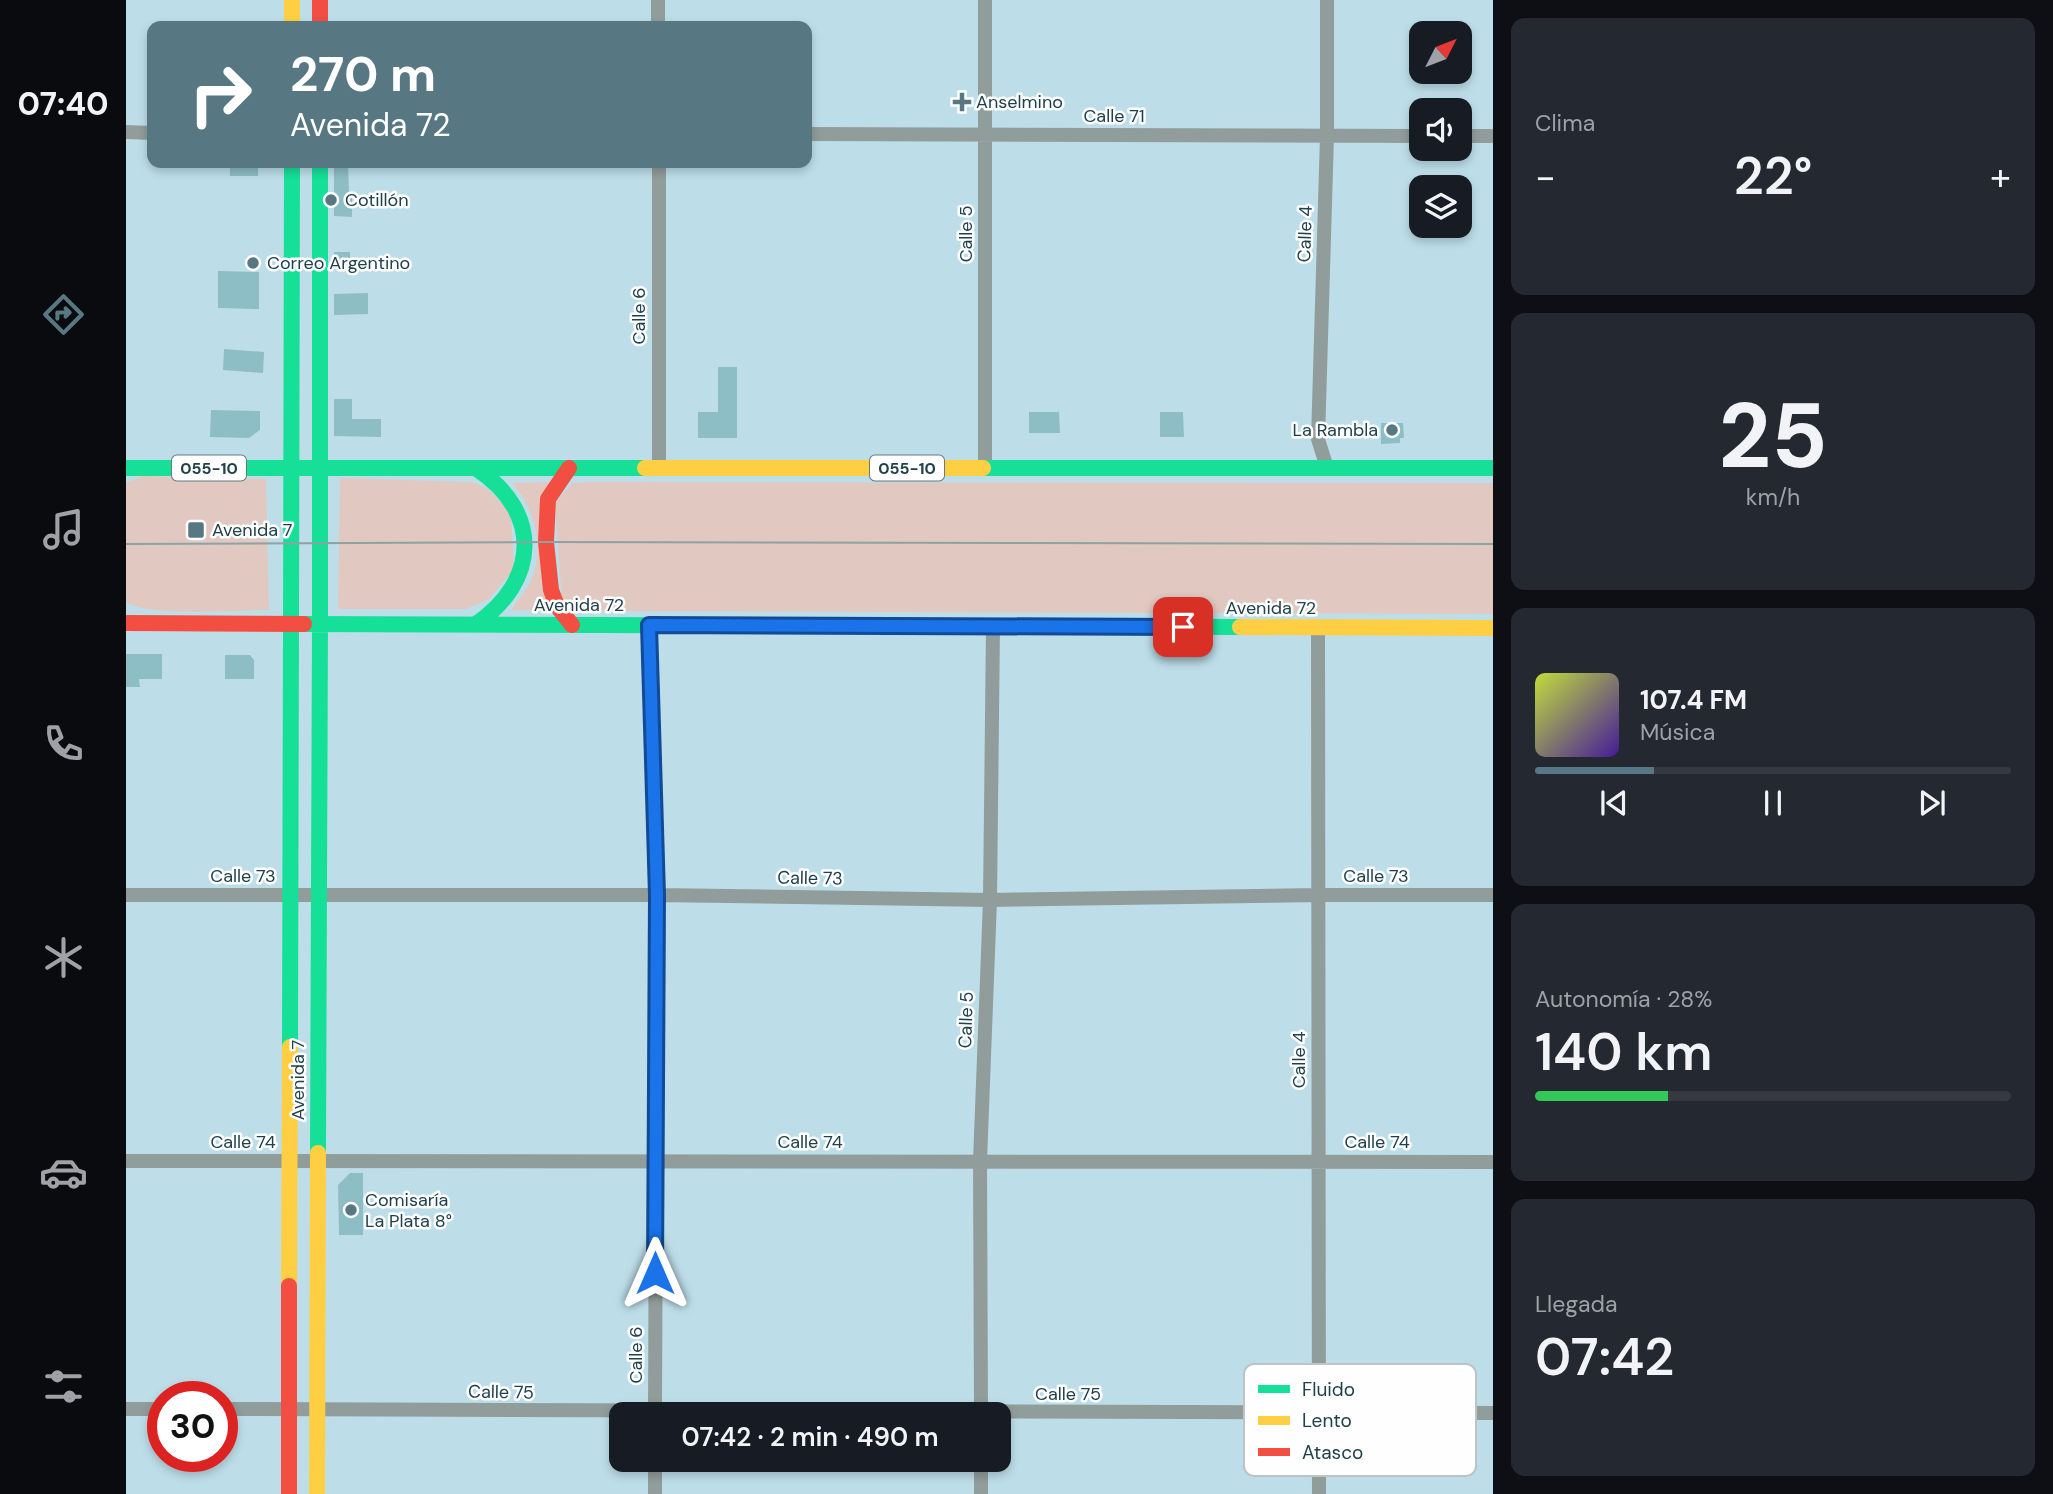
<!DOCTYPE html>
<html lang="es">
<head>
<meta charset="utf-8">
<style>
	:root { --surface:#171b24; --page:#242831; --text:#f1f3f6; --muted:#9ea1a6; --line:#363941; --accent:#577882 }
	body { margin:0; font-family:"DM Sans",sans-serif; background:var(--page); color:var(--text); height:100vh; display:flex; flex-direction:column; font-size:26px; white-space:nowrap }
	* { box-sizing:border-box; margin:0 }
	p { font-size:23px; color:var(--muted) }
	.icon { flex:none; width:38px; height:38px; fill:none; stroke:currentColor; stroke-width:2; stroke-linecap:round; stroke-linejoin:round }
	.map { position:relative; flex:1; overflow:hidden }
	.side { display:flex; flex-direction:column; gap:18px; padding:18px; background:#0d0f14; width:560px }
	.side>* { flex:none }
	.hud { position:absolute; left:21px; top:21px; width:665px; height:147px; border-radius:14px; box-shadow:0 4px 10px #0003; background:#577882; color:#fff; overflow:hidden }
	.needle { width:46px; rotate:48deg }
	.fabs { position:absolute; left:1283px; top:21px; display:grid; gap:14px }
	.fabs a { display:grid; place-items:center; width:63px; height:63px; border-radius:14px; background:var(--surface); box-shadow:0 4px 10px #0003; font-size:35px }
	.speed { position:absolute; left:21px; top:1381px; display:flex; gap:14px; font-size:35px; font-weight:700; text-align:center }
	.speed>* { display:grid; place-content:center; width:91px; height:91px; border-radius:50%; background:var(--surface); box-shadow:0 4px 10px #0003; line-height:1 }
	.speed .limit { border:10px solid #d22; background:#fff; color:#111 }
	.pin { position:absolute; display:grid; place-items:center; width:60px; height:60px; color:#fff; margin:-30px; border-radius:14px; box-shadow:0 4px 10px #0006 }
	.me { position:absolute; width:77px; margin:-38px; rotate:0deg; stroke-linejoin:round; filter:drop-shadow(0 0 5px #0008) }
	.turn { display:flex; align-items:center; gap:24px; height:147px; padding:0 28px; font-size:32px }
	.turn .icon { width:91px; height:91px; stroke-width:2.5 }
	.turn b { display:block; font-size:49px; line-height:60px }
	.big { font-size:52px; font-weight:600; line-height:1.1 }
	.side .card { flex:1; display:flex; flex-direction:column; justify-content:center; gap:10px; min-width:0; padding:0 24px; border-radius:14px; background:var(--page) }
	.side .dial { align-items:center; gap:0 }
	.dial b { font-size:91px; line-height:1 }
	.song { display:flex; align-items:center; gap:21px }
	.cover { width:84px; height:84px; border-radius:10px; background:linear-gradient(135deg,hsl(70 70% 55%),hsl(260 70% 35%)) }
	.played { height:7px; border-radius:4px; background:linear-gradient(90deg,var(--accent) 25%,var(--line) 25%) }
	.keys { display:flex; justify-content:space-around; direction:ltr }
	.heat { display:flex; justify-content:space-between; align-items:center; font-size:38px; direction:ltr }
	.charge { height:10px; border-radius:5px; background:linear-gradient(90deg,#34c759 28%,var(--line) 0) }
	.trip { position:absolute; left:483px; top:1402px; width:402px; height:70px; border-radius:14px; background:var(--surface); box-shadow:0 4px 10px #0003; font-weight:600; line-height:70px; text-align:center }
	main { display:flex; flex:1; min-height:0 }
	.menu { display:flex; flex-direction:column; width:126px; justify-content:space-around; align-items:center; background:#090b0e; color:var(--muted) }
	.menu .icon { width:49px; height:49px }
	.menu .current { color:var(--accent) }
	.menu b { font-size:32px; color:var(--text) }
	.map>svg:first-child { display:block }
	.green { fill:#e1c9c1 }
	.building { fill:#8ebec5 }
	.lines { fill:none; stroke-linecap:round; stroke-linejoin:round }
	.street { stroke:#919d9b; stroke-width:14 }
	.fast { stroke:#16e098; stroke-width:16 }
	.slow { stroke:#ffcf43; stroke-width:16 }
	.jam { stroke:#f24e42; stroke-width:16 }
	.tram { stroke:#8fa1a3; stroke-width:2 }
	.route-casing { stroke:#114b97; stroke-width:18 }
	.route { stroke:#1a73e8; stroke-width:12 }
	.poi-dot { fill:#577882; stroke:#fefefe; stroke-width:2.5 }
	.labels { text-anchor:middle; stroke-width:5; stroke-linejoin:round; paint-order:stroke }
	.shield { fill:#fefefe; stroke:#637a81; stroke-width:2 }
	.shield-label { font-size:16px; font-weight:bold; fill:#20414b }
	.poi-label { font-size:18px; fill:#20414b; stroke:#fefefe; text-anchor:start }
	.street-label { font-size:18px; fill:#20414b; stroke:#fefefe }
	.key { fill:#fefefe; stroke:#bbc5c8; stroke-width:2 }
	.key-label { font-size:19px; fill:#20414b }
</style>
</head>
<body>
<main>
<nav class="menu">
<b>07:40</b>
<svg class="icon current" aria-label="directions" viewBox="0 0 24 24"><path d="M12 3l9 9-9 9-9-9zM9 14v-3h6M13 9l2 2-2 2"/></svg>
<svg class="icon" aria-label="music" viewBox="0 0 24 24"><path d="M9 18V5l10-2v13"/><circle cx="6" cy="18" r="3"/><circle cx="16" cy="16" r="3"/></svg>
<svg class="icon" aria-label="phone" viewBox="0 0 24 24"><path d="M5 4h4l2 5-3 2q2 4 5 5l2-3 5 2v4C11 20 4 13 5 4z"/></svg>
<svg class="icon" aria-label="climate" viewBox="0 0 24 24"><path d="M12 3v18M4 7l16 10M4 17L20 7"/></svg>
<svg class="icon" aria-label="car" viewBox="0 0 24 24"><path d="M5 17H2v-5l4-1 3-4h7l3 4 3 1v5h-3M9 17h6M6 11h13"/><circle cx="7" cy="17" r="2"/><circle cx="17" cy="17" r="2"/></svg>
<svg class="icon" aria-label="filters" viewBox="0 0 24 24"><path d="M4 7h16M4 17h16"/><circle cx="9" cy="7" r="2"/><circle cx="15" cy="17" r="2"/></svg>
</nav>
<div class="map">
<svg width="1367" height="1494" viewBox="0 0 1367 1494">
	<rect width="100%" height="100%" fill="#bddee9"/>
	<path class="green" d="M16,476l124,3 3,131c-29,0 -122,7 -143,-8v-119z
		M214,478l133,4 15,7 23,24 3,56 -25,30 -23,10h-128z
		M425,482l-3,129 -37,-1c6,-9 14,-18 19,-28 16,-32 5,-74 -18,-99z
		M463,482l904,1v131l-919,-3 -12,-8 -7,-100 18,-20z"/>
	<path class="building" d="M104,163h28v13h-28z
		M208,163h14l1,31h3v23l-18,-1z
		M208,252h16v15l-16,-1z
		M92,271l41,1v37l-41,-1z
		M242,293v21l-34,1v-21z
		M98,349l40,3 -1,21 -40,-3z
		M592,367h19v71h-39v-26h20z
		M208,399h18v20h29v18l-47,-1z
		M85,410l49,1v19l-11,8 -39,-1z
		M903,412h30l1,21h-31z
		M1034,412h23l1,25h-24z
		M1255,423h22l1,15h-4v5l-19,1z
		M0,654h36v25h-23l1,8h-14z
		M99,655h25l4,5v19h-29z
		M224,1173h13v62h-24l-1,-50z"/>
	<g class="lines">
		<path class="street" d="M532,0v26
			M1201,0v136l-9,303 9,29
			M0,132l26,1
			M681,134l614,2
			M1334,136h33
			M533,163v305
			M859,468v-468
			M523,625l8,270 -2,519
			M1192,627l1,867
			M0,895h531l333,5 328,-5h175
			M0,1161l1367,1
			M0,1409h37
			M96,1409l1271,4
			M855,1414l-1,-253 10,-261 3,-273
			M529,1494v-34
			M855,1494v-34"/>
		<path class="fast" d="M194,163v462
			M0,468h519
			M857,468h510
			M165,624l1,-461
			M178,624l936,3
			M350,624c63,-43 66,-112 1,-155
			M164,1047l1,-423
			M192,1153l2,-528"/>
		<path class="slow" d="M166,0v26
			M519,468h338
			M1114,627l253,1
			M163,1286l1,-239
			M191,1494l1,-341"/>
		<path class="jam" d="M194,0v26
			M443,468l-21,31 -2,43 5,48 6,16 15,19
			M0,623l178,1
			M163,1494v-208"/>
		<path class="tram" d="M0,544l420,-2 947,2"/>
	</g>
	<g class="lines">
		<g class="route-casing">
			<path id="route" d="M529,1273l2,-378 -8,-270 534,2"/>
		</g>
		<use href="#route" class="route"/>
	</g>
	<g class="poi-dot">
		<path d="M832.5 91.5h7v7h7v7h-7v7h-7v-7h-7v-7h7z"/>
		<circle cx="205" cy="200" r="7"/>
		<circle cx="127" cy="263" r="7"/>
		<circle cx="1266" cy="430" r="7"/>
		<rect x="61" y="521" width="18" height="18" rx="3.5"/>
		<circle cx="225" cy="1210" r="7"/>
	</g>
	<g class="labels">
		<g class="shield">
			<rect x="46" y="455.5" width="74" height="25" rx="5"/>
			<rect x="744" y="455.5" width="74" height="25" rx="5"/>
		</g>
		<g class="shield-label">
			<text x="83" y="474">055-10</text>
			<text x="781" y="474">055-10</text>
		</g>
		<g class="poi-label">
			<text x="850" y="108">Anselmino</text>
			<text x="219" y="206">Cotillón</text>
			<text x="141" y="269">Correo Argentino</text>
			<text x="1252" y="436" text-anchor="end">La Rambla</text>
			<text x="86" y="536">Avenida 7</text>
			<text x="239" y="1206">Comisaría<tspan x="239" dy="21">La Plata 8°</tspan></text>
		</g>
		<g class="street-label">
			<text x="988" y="122">Calle 71</text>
			<text transform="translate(840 234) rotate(-90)" y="6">Calle 5</text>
			<text transform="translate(1179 234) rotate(-88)" y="6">Calle 4</text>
			<text transform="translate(513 316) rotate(-90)" y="6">Calle 6</text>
			<text x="453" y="611">Avenida 72</text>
			<text x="1145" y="614">Avenida 72</text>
			<text x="117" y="882">Calle 73</text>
			<text x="1250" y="882">Calle 73</text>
			<text transform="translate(684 878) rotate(1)" y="6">Calle 73</text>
			<text transform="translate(840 1020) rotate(-88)" y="6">Calle 5</text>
			<text transform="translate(1173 1060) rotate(-90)" y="6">Calle 4</text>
			<text transform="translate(172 1080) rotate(-90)" y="6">Avenida 7</text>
			<text x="117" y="1148">Calle 74</text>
			<text x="684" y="1148">Calle 74</text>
			<text x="1251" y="1148">Calle 74</text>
			<text transform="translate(510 1355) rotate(-90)" y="6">Calle 6</text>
			<text transform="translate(375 1392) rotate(1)" y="6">Calle 75</text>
			<text x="942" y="1400">Calle 75</text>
		</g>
	</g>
	<rect x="1118" y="1364" width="232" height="112" rx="10" class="key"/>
	<rect x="1132" y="1385" width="32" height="8" fill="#16e098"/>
	<rect x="1132" y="1416" width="32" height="9" fill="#ffcf43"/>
	<rect x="1132" y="1448" width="32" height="8" fill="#f24e42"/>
	<g class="key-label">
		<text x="1176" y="1396">Fluido</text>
		<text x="1176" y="1427">Lento</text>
		<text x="1176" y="1459">Atasco</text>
	</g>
</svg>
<div class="fabs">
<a><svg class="needle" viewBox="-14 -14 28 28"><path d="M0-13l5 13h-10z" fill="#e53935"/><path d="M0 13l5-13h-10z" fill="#9ea1a6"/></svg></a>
<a><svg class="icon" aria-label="sound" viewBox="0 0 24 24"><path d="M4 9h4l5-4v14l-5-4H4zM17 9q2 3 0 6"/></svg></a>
<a><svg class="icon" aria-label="layers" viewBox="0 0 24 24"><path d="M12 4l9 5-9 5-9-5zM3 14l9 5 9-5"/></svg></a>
</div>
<div class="speed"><div class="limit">30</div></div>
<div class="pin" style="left:1057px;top:627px;background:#d93025"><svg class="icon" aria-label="arrive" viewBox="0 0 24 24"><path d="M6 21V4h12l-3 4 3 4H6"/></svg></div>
<svg class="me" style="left:529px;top:1273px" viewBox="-20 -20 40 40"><path d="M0-17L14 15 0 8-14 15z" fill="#1a73e8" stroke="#fff" stroke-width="4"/></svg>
<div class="trip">07:42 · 2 min · 490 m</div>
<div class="hud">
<div class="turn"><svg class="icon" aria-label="right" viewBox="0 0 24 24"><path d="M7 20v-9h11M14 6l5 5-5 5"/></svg><div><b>270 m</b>Avenida 72</div></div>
</div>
</div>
<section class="side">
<div class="card"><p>Clima</p>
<div class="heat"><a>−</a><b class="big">22°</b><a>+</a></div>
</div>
<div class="card dial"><b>25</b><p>km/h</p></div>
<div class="card">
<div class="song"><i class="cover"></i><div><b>107.4 FM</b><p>Música</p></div></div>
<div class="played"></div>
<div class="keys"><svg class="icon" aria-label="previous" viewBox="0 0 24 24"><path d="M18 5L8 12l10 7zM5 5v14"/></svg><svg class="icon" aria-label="pause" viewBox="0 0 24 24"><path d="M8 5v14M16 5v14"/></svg><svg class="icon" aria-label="next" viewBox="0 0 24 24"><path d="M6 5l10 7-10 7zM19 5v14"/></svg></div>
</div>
<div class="card"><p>Autonomía · 28%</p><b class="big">140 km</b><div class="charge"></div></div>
<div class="card"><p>Llegada</p><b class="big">07:42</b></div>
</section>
</main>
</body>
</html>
